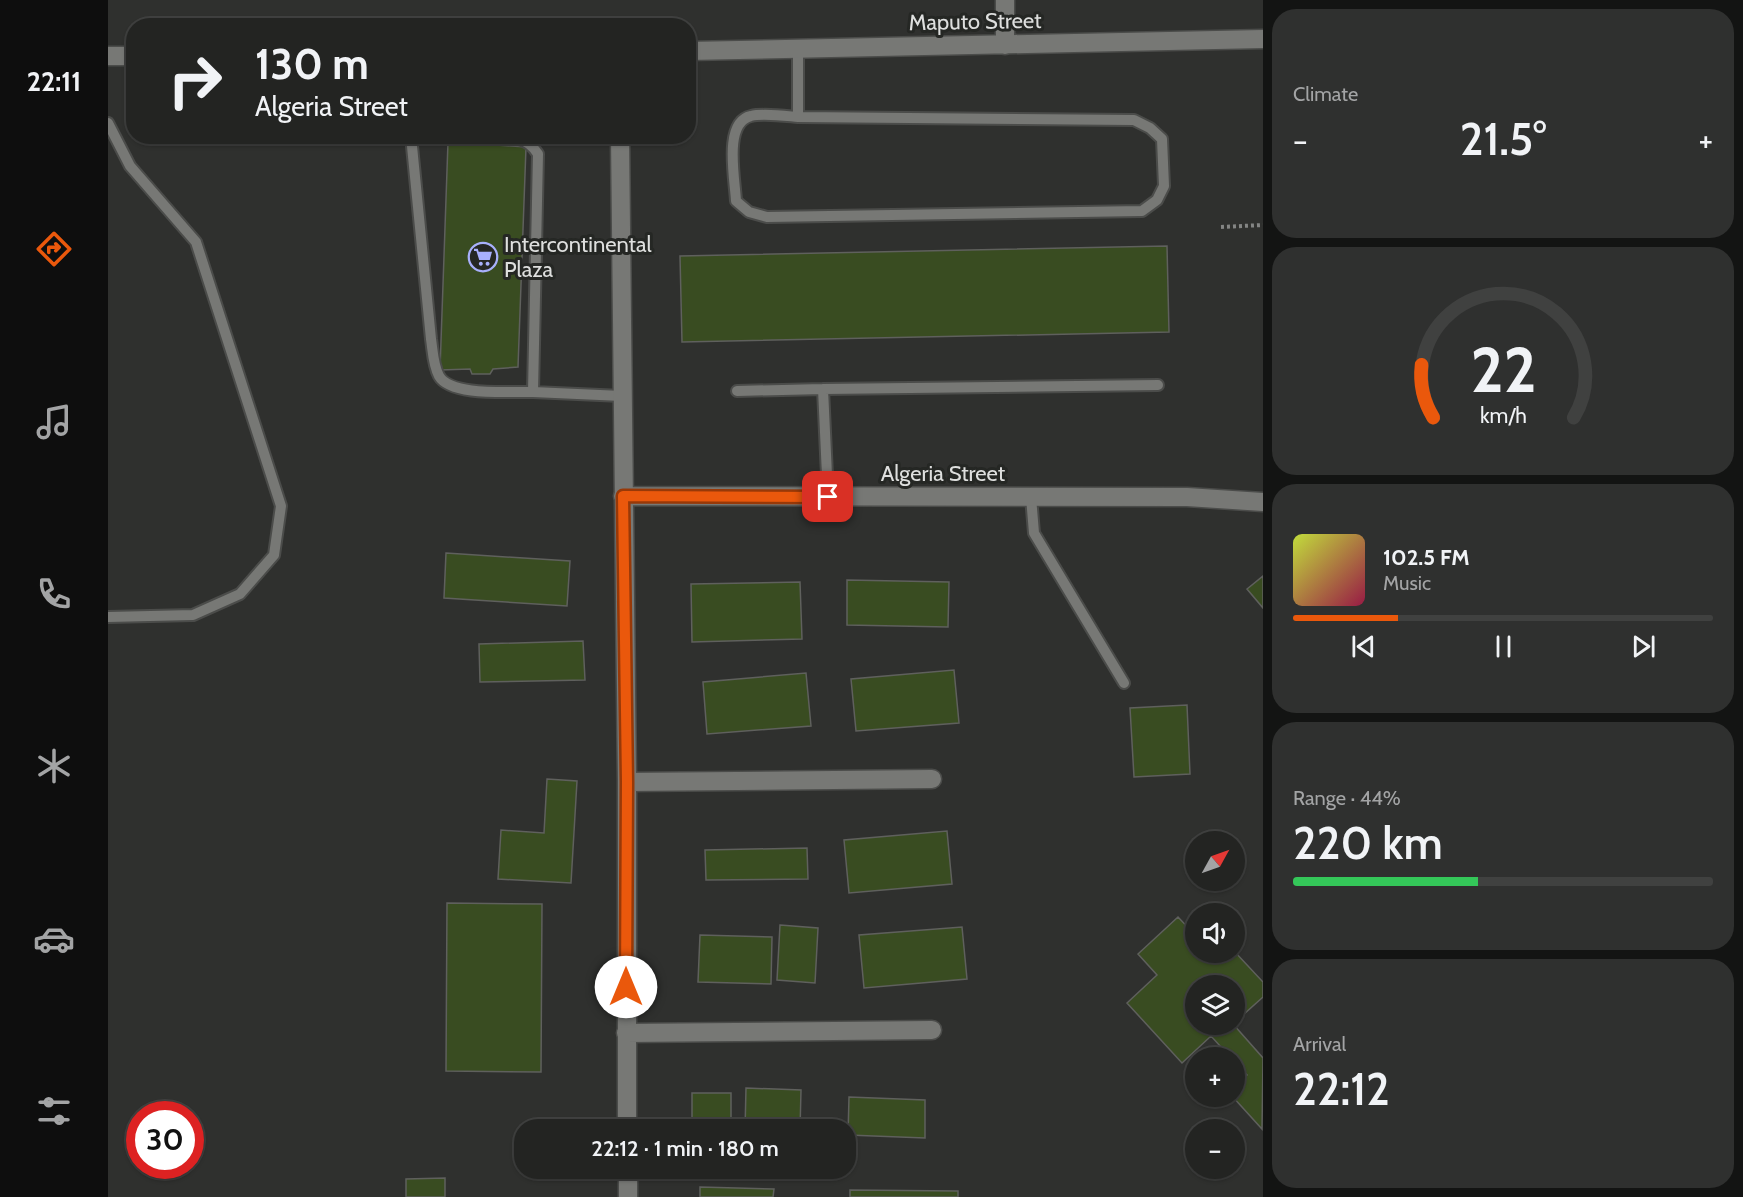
<!DOCTYPE html>
<html lang="en">
<head>
<meta charset="utf-8">
<style>
	:root { --surface:#232422; --page:#2f302f; --text:#f1f3f6; --muted:#a3a4a5; --line:#404140; --accent:#ea580c }
	body { margin:0; font-family:Cabin,sans-serif; background:var(--page); color:var(--text); height:100vh; display:flex; flex-direction:column; font-size:22px; white-space:nowrap }
	* { box-sizing:border-box; margin:0 }
	p { font-size:20px; color:var(--muted) }
	.icon { flex:none; width:33px; height:33px; fill:none; stroke:currentColor; stroke-width:2; stroke-linecap:round; stroke-linejoin:round }
	.map { position:relative; flex:1; overflow:hidden }
	.panel { display:flex; flex-direction:column; gap:9px; padding:9px; background:#131413; width:480px }
	.panel>* { flex:none }
	.top-card { position:absolute; left:18px; top:18px; width:570px; height:126px; border-radius:24px; box-shadow:0 2px 4px #0004,0 0 0 2px var(--line); background:#232422; color:var(--text); overflow:hidden }
	.needle { width:39px; rotate:50deg }
	.buttons { position:absolute; left:1077px; top:831px; display:grid; gap:12px }
	.buttons a { display:grid; place-items:center; width:60px; height:60px; border-radius:50%; background:var(--surface); box-shadow:0 2px 4px #0004,0 0 0 2px var(--line); font-size:30px }
	.speed { position:absolute; left:18px; top:1101px; display:flex; gap:12px; font-size:30px; font-weight:700; text-align:center }
	.speed>* { display:grid; place-content:center; width:78px; height:78px; border-radius:50%; background:var(--surface); box-shadow:0 2px 4px #0004,0 0 0 2px var(--line); line-height:1 }
	.speed .limit { border:9px solid #d22; background:#fff; color:#111 }
	.pin { position:absolute; display:grid; place-items:center; width:51px; height:51px; color:#fff; margin:-26px; border-radius:12px; box-shadow:0 3px 9px #0006 }
	.me { position:absolute; width:66px; margin:-33px; rotate:0deg; stroke-linejoin:round; filter:drop-shadow(0 0 4px #0008) }
	.turn { display:flex; align-items:center; gap:21px; height:126px; padding:0 30px; font-size:27px }
	.turn .icon { width:78px; height:78px; stroke-width:2.5 }
	.turn b { display:block; font-size:42px; line-height:51px }
	.big { font-size:45px; font-weight:600; line-height:1.1 }
	.panel .card { flex:1; display:flex; flex-direction:column; justify-content:center; gap:9px; min-width:0; padding:0 21px; border-radius:24px; background:var(--page) }
	.panel .dial { align-items:center; gap:0 }
	.dial svg { height:156px; overflow:visible; fill:none; stroke:var(--line); stroke-width:7; stroke-linecap:round; text-anchor:middle }
	.dial text { fill:var(--text); stroke:none }
	.song { display:flex; align-items:center; gap:18px }
	.cover { width:72px; height:72px; border-radius:9px; background:linear-gradient(135deg,hsl(70 70% 55%),hsl(340 70% 35%)) }
	.played { height:6px; border-radius:3px; background:linear-gradient(90deg,var(--accent) 25%,var(--line) 25%) }
	.keys { display:flex; justify-content:space-around; direction:ltr }
	.heat { display:flex; justify-content:space-between; align-items:center; font-size:33px; direction:ltr }
	.charge { height:9px; border-radius:4px; background:linear-gradient(90deg,#34c759 44%,var(--line) 0) }
	.trip { position:absolute; left:406px; top:1119px; width:342px; height:60px; border-radius:24px; background:var(--surface); box-shadow:0 2px 4px #0004,0 0 0 2px var(--line); font-weight:600; line-height:60px; text-align:center }
	main { display:flex; flex:1; min-height:0 }
	.dock { display:flex; flex-direction:column; width:108px; justify-content:space-around; align-items:center; background:#0e0e0e; color:var(--muted) }
	.dock .icon { width:42px; height:42px }
	.dock .on { color:var(--accent) }
	.dock b { font-size:27px; color:var(--text) }
	.map>svg:first-child { display:block }
	.building { fill:#394c21; stroke:#5f605d; stroke-width:1.5 }
	.lines { fill:none; stroke-linecap:round; stroke-linejoin:round }
	.lane-casing { stroke:#4b4c4a; stroke-width:14 }
	.street-casing { stroke:#4b4c4a; stroke-width:21 }
	.path { stroke:#848584; stroke-width:4; stroke-dasharray:3 3; stroke-linecap:butt }
	.lane { stroke:#777875; stroke-width:10 }
	.street { stroke:#777875; stroke-width:18 }
	.route-casing { stroke:#983908; stroke-width:15 }
	.route { stroke:#ea580c; stroke-width:10 }
	.labels { text-anchor:middle; stroke-width:6; stroke-linejoin:round; paint-order:stroke }
	.street-label { font-size:22px; fill:#dedfde; stroke:#252724 }
	.poi-label { font-size:22px; fill:#dedfde; stroke:#252724; text-anchor:start }
</style>
</head>
<body>
<main>
<nav class="dock">
<b>22:11</b>
<svg class="icon on" aria-label="directions" viewBox="0 0 24 24"><path d="M12 3l9 9-9 9-9-9zM9 14v-3h6M13 9l2 2-2 2"/></svg>
<svg class="icon" aria-label="music" viewBox="0 0 24 24"><path d="M9 18V5l10-2v13"/><circle cx="6" cy="18" r="3"/><circle cx="16" cy="16" r="3"/></svg>
<svg class="icon" aria-label="phone" viewBox="0 0 24 24"><path d="M5 4h4l2 5-3 2q2 4 5 5l2-3 5 2v4C11 20 4 13 5 4z"/></svg>
<svg class="icon" aria-label="climate" viewBox="0 0 24 24"><path d="M12 3v18M4 7l16 10M4 17L20 7"/></svg>
<svg class="icon" aria-label="car" viewBox="0 0 24 24"><path d="M5 17H2v-5l4-1 3-4h7l3 4 3 1v5h-3M9 17h6M6 11h13"/><circle cx="7" cy="17" r="2"/><circle cx="17" cy="17" r="2"/></svg>
<svg class="icon" aria-label="filters" viewBox="0 0 24 24"><path d="M4 7h16M4 17h16"/><circle cx="9" cy="7" r="2"/><circle cx="15" cy="17" r="2"/></svg>
</nav>
<div class="map">
<svg width="1155" height="1197" viewBox="0 0 1155 1197">
	<rect width="100%" height="100%" fill="#2f302e"/>
	<path class="building" d="M371,138l17,1 1,6 29,2 -8,220 -25,2 -3,5h-18l-2,-5 -30,1 8,-228 30,1z
		M1059,246l2,86 -487,10 -2,-86z
		M338,553l124,8 -3,45 -123,-8z
		M1155,576v32l-16,-19z
		M739,580l102,2 -1,45 -101,-2z
		M692,582l2,57 -110,3 -1,-58z
		M475,641l2,39 -105,2 -1,-38z
		M846,670l5,53 -103,8 -5,-52z
		M698,673l5,53 -104,8 -4,-52z
		M1079,705l3,69 -56,3 -4,-69z
		M439,779l30,2 -6,102 -73,-4 3,-49 43,3z
		M839,831l5,53 -103,9 -5,-53z
		M699,848l1,31 -102,1 -1,-30z
		M339,903l95,1 -1,168 -95,-1z
		M1070,917l18,19v16l38,-1 29,31v15l-29,26v-37h-38v38h37l30,34 -1,71 -30,-33h2v-10l13,-11 -13,-14v-3h-3l-20,-22 -29,27 -55,-60 30,-28 -19,-21z
		M672,925l38,3 -3,55 -38,-3z
		M854,927l5,52 -103,9 -5,-53z
		M592,935l72,2 -1,47 -73,-2z
		M638,1088l55,2 -1,40h-55z
		M584,1093h39v37h-39z
		M741,1097l76,3v38l-77,-3z
		M337,1178v19h-39v-18z
		M592,1187l74,2 -1,8h-73z
		M742,1190l108,1v6h-108z"/>
	<g class="lines">
		<g class="lane-casing">
			<path id="lane" d="M690,49v68l336,3 16,8 12,11 2,47 -7,14 -15,11 -375,6 -18,-5 -13,-11c-1,-22 -13,-79 15,-85 12,-3 35,0 47,1
				M0,123l22,43 66,76 85,264 -7,49 -34,39 -47,21 -85,2
				M303,136l20,203c2,13 2,26 8,37 12,21 73,15 94,16
				M371,136c23,1 45,-4 59,18l-5,238 89,4
				M629,391l86,-2
				M720,497l-5,-108 335,-4
				M923,497l3,36 90,150"/>
		</g>
		<g class="street-casing">
			<path id="street" d="M897,45v-45
				M580,51l575,-12
				M0,56h26
				M512,136l7,646v348
				M515,496l564,1 76,5
				M519,782l305,-3
				M518,1033l306,-3
				M520,1168v29"/>
		</g>
		<path class="path" d="M1113,227l42,-2"/>
		<use href="#lane" class="lane"/>
		<use href="#street" class="street"/>
	</g>
	<g class="lines">
		<g class="route-casing">
			<path id="route" d="M518,987l1,-205 -4,-286 205,1"/>
		</g>
		<use href="#route" class="route"/>
	</g>
	<defs>
		<g id="supermarket-ring" transform="scale(1.5)"><circle r="9.5" fill="#252724" stroke="#a8b0fc" stroke-width="1.5"/><path d="M-6-5.5h2.5l.6 2H6L4.5 2H-2.5L-4.4-4H-6ZM-1.5 3.2a1.3 1.3 0 1 0 .1 0ZM3 3.2a1.3 1.3 0 1 0 .1 0Z" fill="#a8b0fc"/></g>
	</defs>
	<g fill-rule="evenodd">
		<use href="#supermarket-ring" x="375" y="257"/>
	</g>
	<g class="labels">
		<g class="street-label">
			<text transform="translate(867 21) rotate(-1)" y="8">Maputo Street</text>
			<text x="835" y="481">Algeria Street</text>
		</g>
		<g class="poi-label">
			<text x="396" y="252">Intercontinental<tspan x="396" dy="25">Plaza</tspan></text>
		</g>
	</g>
</svg>
<div class="buttons">
<a><svg class="needle" viewBox="-14 -14 28 28"><path d="M0-13l5 13h-10z" fill="#e53935"/><path d="M0 13l5-13h-10z" fill="#a3a4a5"/></svg></a>
<a><svg class="icon" aria-label="sound" viewBox="0 0 24 24"><path d="M4 9h4l5-4v14l-5-4H4zM17 9q2 3 0 6"/></svg></a>
<a><svg class="icon" aria-label="layers" viewBox="0 0 24 24"><path d="M12 4l9 5-9 5-9-5zM3 14l9 5 9-5"/></svg></a>
<a>+</a>
<a>−</a>
</div>
<div class="speed"><div class="limit">30</div></div>
<div class="pin" style="left:720px;top:497px;background:#d93025"><svg class="icon" aria-label="arrive" viewBox="0 0 24 24"><path d="M6 21V4h12l-3 4 3 4H6"/></svg></div>
<svg class="me" style="left:518px;top:987px" viewBox="-20 -20 40 40"><circle r="19" fill="#fff"/><path d="M0-13L10 11 0 6-10 11z" fill="#ea580c"/></svg>
<div class="trip">22:12 · 1 min · 180 m</div>
<div class="top-card">
<div class="turn"><svg class="icon" aria-label="right" viewBox="0 0 24 24"><path d="M7 20v-9h11M14 6l5 5-5 5"/></svg><div><b>130 m</b>Algeria Street</div></div>
</div>
</div>
<section class="panel">
<div class="card"><p>Climate</p>
<div class="heat"><a>−</a><b class="big">21.5°</b><a>+</a></div>
</div>
<div class="card dial"><svg viewBox="0 0 100 80">
<path d="M14 69A42 42 0 1 1 86 69"/>
<path d="M14 69A42 42 0 0 1 8 42" stroke="#ea580c"/>
<text x="50" y="56" font-size="32" font-weight="700">22</text>
<text x="50" y="72" font-size="11">km/h</text>
</svg></div>
<div class="card">
<div class="song"><i class="cover"></i><div><b>102.5 FM</b><p>Music</p></div></div>
<div class="played"></div>
<div class="keys"><svg class="icon" aria-label="previous" viewBox="0 0 24 24"><path d="M18 5L8 12l10 7zM5 5v14"/></svg><svg class="icon" aria-label="pause" viewBox="0 0 24 24"><path d="M8 5v14M16 5v14"/></svg><svg class="icon" aria-label="next" viewBox="0 0 24 24"><path d="M6 5l10 7-10 7zM19 5v14"/></svg></div>
</div>
<div class="card"><p>Range · 44%</p><b class="big">220 km</b><div class="charge"></div></div>
<div class="card"><p>Arrival</p><b class="big">22:12</b></div>
</section>
</main>
</body>
</html>
